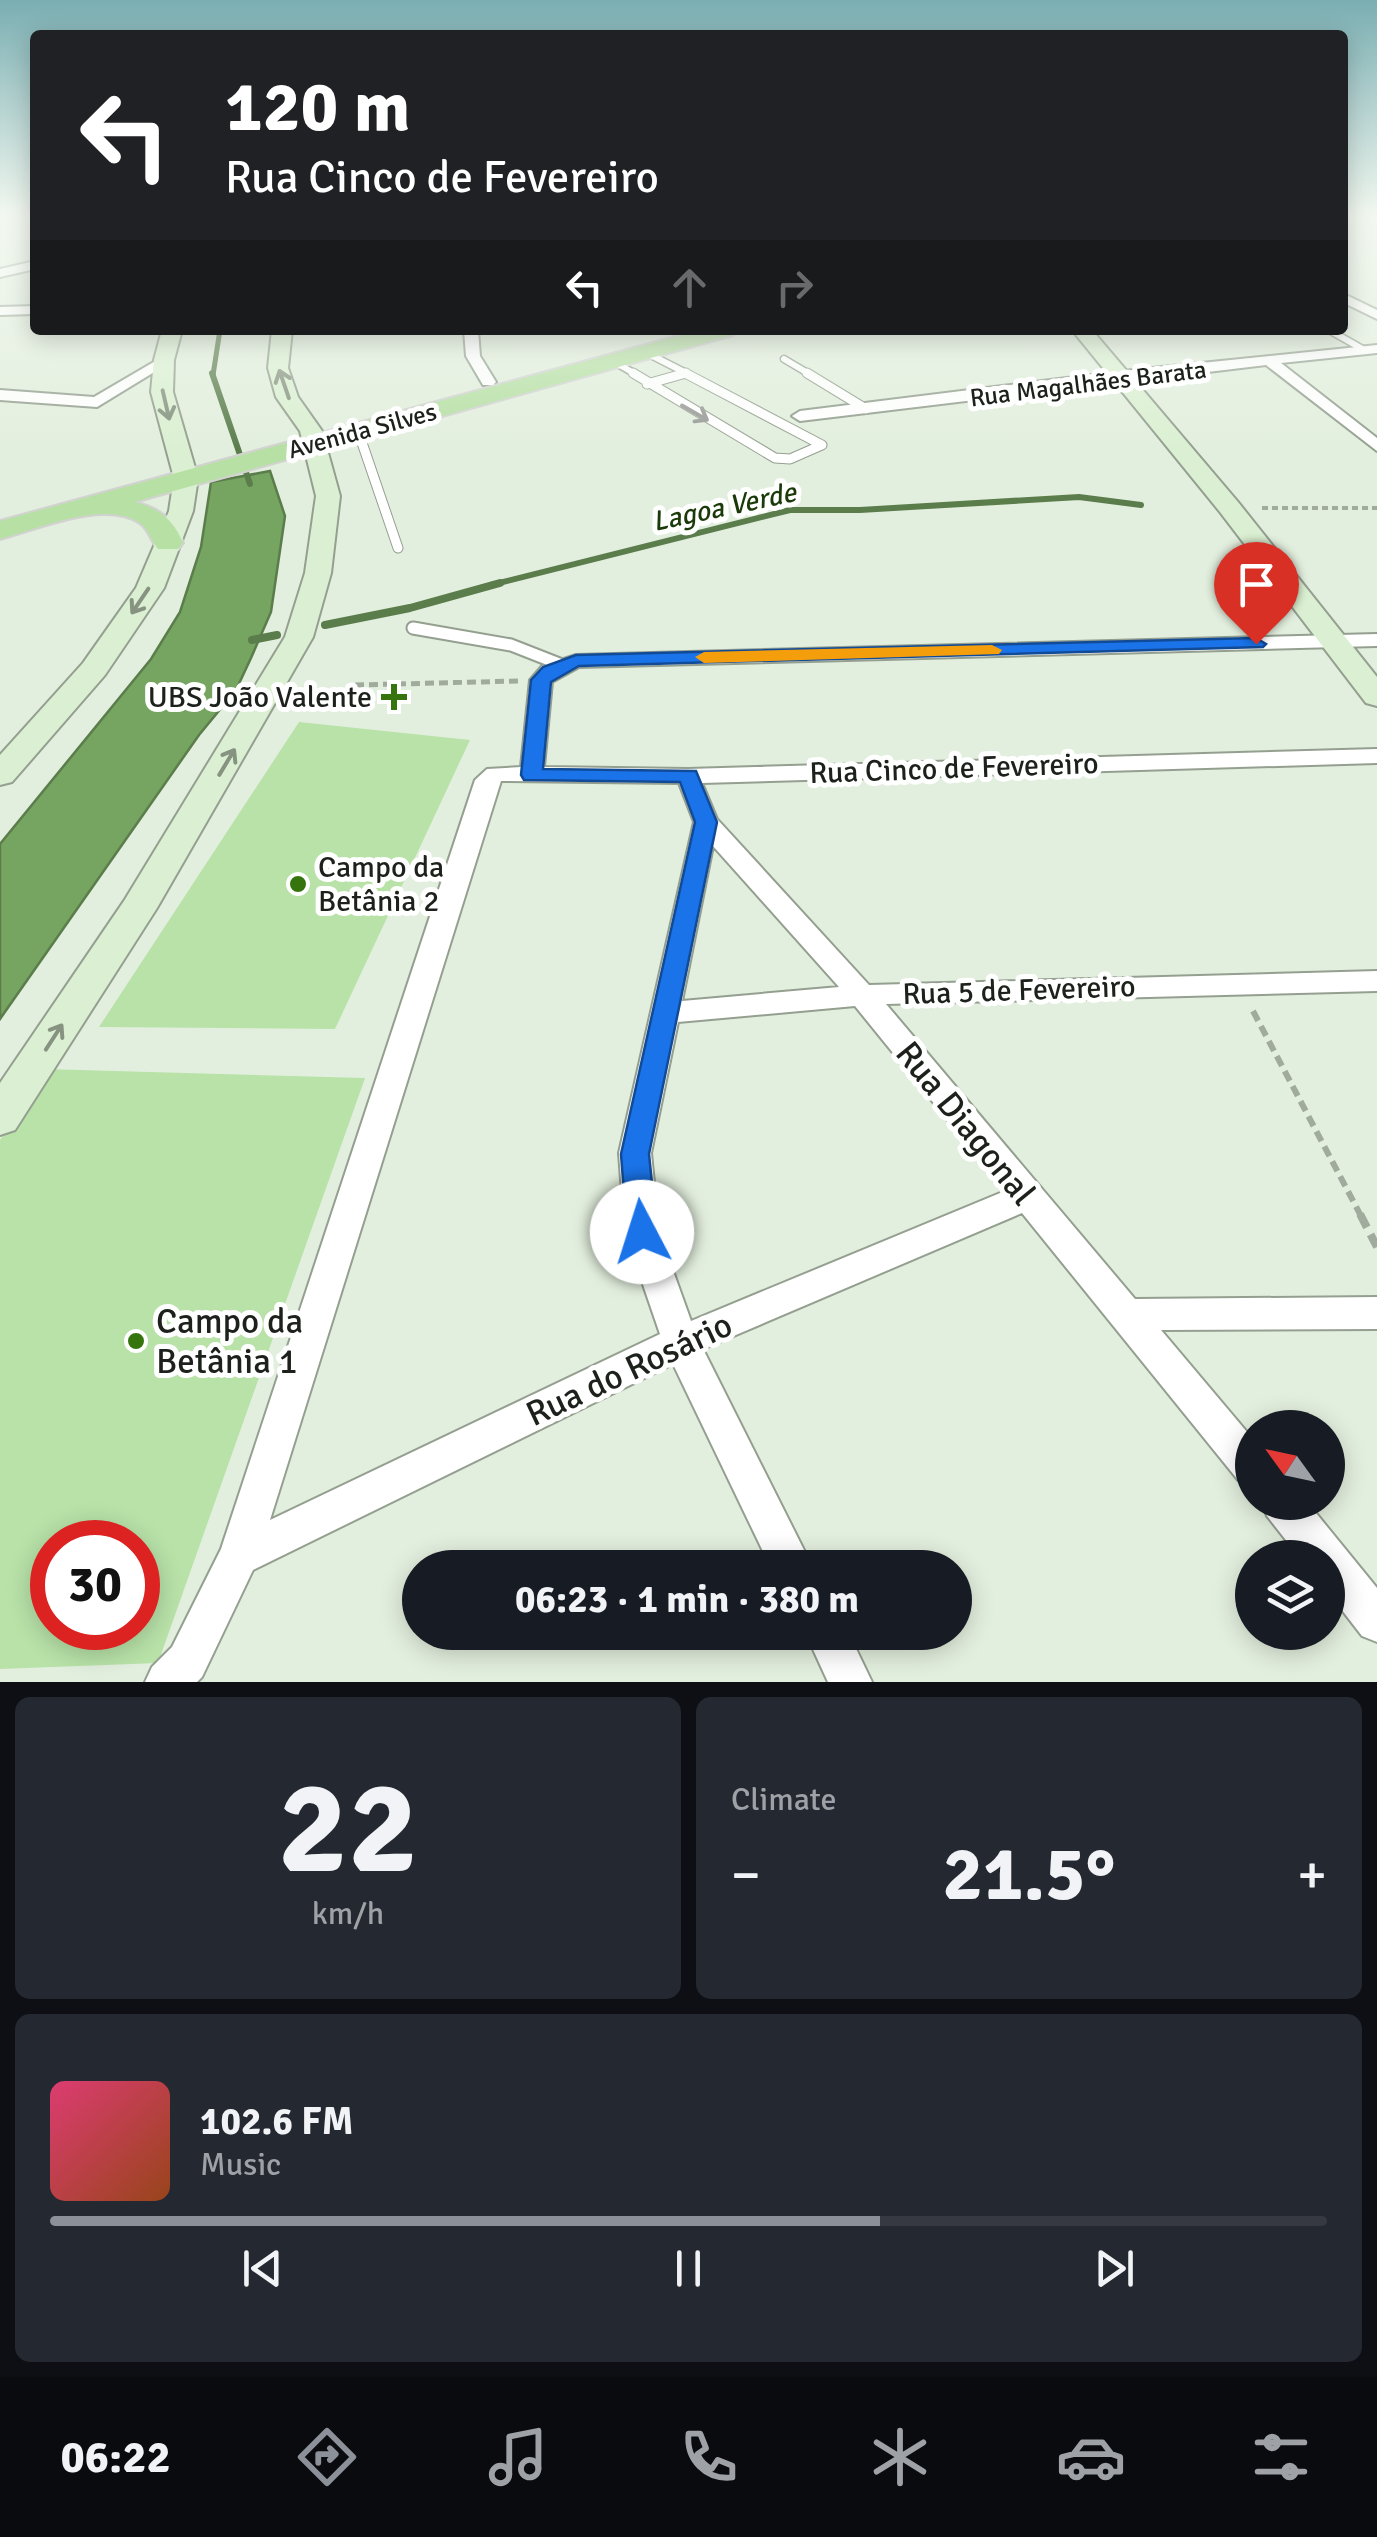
<!DOCTYPE html>
<html lang="en">
<head>
<meta charset="utf-8">
<style>
	:root { --surface:#171b24; --page:#242831; --text:#f1f3f6; --muted:#9ea1a6; --line:#363941; --accent:#8c9099 }
	body { margin:0; font-family:Signika,sans-serif; background:var(--page); color:var(--text); height:100vh; display:flex; flex-direction:column; font-size:38px; white-space:nowrap }
	* { box-sizing:border-box; margin:0 }
	p { font-size:32px; color:var(--muted) }
	.icon { flex:none; width:55px; height:55px; fill:none; stroke:currentColor; stroke-width:2; stroke-linecap:round; stroke-linejoin:round }
	.map { position:relative; height:1682px; overflow:hidden }
	.sheet { display:flex; flex-direction:column; gap:15px; padding:15px; background:#0d0f14; flex:1 }
	.sheet>* { flex:none }
	.top-card { position:absolute; left:30px; top:30px; width:1318px; height:305px; border-radius:10px; box-shadow:0 5px 25px #0003; background:#202124; color:#fff; overflow:hidden }
	.needle { width:65px; rotate:303deg }
	.tools { position:absolute; left:1235px; top:1410px; display:grid; gap:20px }
	.tools a { display:grid; place-items:center; width:110px; height:110px; border-radius:50%; background:var(--surface); box-shadow:0 5px 25px #0003; font-size:50px }
	.speed { position:absolute; left:30px; top:1520px; display:flex; gap:20px; font-size:50px; font-weight:700; text-align:center }
	.speed>* { display:grid; place-content:center; width:130px; height:130px; border-radius:50%; background:var(--surface); box-shadow:0 5px 25px #0003; line-height:1 }
	.speed .limit { border:15px solid #d22; background:#fff; color:#111 }
	.pin { position:absolute; display:grid; place-items:center; width:85px; height:85px; color:#fff; margin:-102px -42px; border-radius:50% 50% 50% 0; rotate:-45deg; box-shadow:0 0 10px #0007 }
	.pin .icon { rotate:45deg }
	.me { position:absolute; width:110px; margin:-55px; rotate:355deg; stroke-linejoin:round; filter:drop-shadow(0 0 8px #0008) }
	.turn { display:flex; align-items:center; gap:35px; height:210px; padding:0 30px; font-size:45px }
	.turn .icon { width:130px; height:130px; stroke-width:2.5 }
	.turn b { display:block; font-size:70px; line-height:85px }
	.lanes { display:flex; align-items:center; height:95px; padding:0 30px; background:#0003; justify-content:center; gap:50px; direction:ltr }
	.lanes .off { opacity:.35 }
	.big { font-size:75px; font-weight:800; line-height:1.1 }
	.sheet .widget { flex:1; display:flex; flex-direction:column; justify-content:center; gap:15px; min-width:0; padding:0 35px; border-radius:15px; background:var(--page) }
	.sheet .dial { align-items:center; gap:0 }
	.dial b { font-size:130px; line-height:1 }
	.song { display:flex; align-items:center; gap:30px }
	.cover { width:120px; height:120px; border-radius:15px; background:linear-gradient(135deg,hsl(340 70% 55%),hsl(20 70% 35%)) }
	.played { height:10px; border-radius:5px; background:linear-gradient(90deg,var(--accent) 65%,var(--line) 65%) }
	.keys { display:flex; justify-content:space-around; direction:ltr }
	.heat { display:flex; justify-content:space-between; align-items:center; font-size:55px; direction:ltr }
	.sheet .tiles { flex:1; display:grid; gap:15px; grid-template-columns:1fr 1fr }
	.widget:last-child { grid-column:span 2 }
	.trip { position:absolute; left:402px; top:1550px; width:570px; height:100px; border-radius:50px; background:var(--surface); box-shadow:0 5px 25px #0003; font-weight:800; line-height:100px; text-align:center }
	.tab-bar { display:flex; height:160px; justify-content:space-around; align-items:center; background:#090b0e; color:var(--muted) }
	.tab-bar .icon { width:70px; height:70px }
	.tab-bar .on { color:var(--accent) }
	.tab-bar b { font-size:45px; color:var(--text) }
	.map>svg:first-child { display:block }
	.green { fill:#b8e2a8; fill-rule:evenodd }
	.water { fill:#75a561; stroke:#5b7d4c; stroke-width:2.5 }
	.lines { fill:none; stroke-linecap:round; stroke-linejoin:round }
	.stream-far2 { stroke:#5b7d4c; stroke-width:5 }
	.stream-far1 { stroke:#5b7d4c; stroke-width:6 }
	.stream { stroke:#5b7d4c; stroke-width:8 }
	.lane-far2-casing { stroke:#949f90; stroke-width:9 }
	.lane-far1-casing { stroke:#949f90; stroke-width:11 }
	.lane-casing { stroke:#949f90; stroke-width:15 }
	.street-casing { stroke:#949f90; stroke-width:4 }
	.secondary-casing { stroke:#949f90; stroke-width:4 }
	.primary-casing { stroke:#d2d3d1; stroke-width:4 }
	.path-far3 { stroke:#a1ab9d; stroke-width:4; stroke-dasharray:6 4; stroke-linecap:butt }
	.path-far2 { stroke:#a1ab9d; stroke-width:5; stroke-dasharray:9 5; stroke-linecap:butt }
	.path-far1 { stroke:#a1ab9d; stroke-width:6; stroke-dasharray:11 6; stroke-linecap:butt }
	.path { stroke:#a1ab9d; stroke-width:8; stroke-dasharray:15 8; stroke-linecap:butt }
	.lane-far2 { stroke:#fff; stroke-width:6 }
	.lane-far1 { stroke:#fff; stroke-width:9 }
	.lane { stroke:#fff; stroke-width:11 }
	.street { fill:#fff; fill-rule:evenodd }
	.secondary { fill:#dbf0d2; fill-rule:evenodd }
	.primary { fill:#b7e0a5; fill-rule:evenodd }
	.oneway { stroke:#869380 }
	.oneway2 { stroke:#999b98 }
	.route { fill:#1a73e8; stroke:#114b97; stroke-width:2.5 }
	.slow { fill:#f59e0b }
	.poi-dot { fill:#36750e; stroke:#fff; stroke-width:4 }
	.labels { text-anchor:middle; stroke-width:10; stroke-linejoin:round; paint-order:stroke }
	.far-street-label { font-size:25px; fill:#1d211b; stroke:#fff }
	.far-water-label { font-size:28px; font-style:italic; fill:#1a3a09; stroke:#fff }
	.poi-label { font-size:30px; fill:#1d211b; stroke:#fff; text-anchor:end }
	.street-label { font-size:30px; fill:#1d211b; stroke:#fff }
	.near-street-label { font-size:35px; fill:#1d211b; stroke:#fff }
	.near-poi-label { font-size:35px; fill:#1d211b; stroke:#fff; text-anchor:start }
</style>
</head>
<body>
<div class="map">
<svg width="1377" height="1682" viewBox="0 0 1377 1682">
	<rect width="100%" height="100%" fill="#e3efde"/>
	<path class="green" d="M299,722l171,18 -135,289 -236,-2z
		M44,1069l321,9 -207,585 -158,6v-529zM52,1542h86v86h-86z"/>
	<path class="water" d="M270,471l15,45 -14,96 -20,46 -15,32 -37,45 -199,284v-175l151,-185 29,-47 21,-65 10,-65z"/>
	<g class="lines">
		<path class="stream-far2" d="M213,375l7,-45"/>
		<path class="stream-far1" d="M212,373l38,111
			M491,585l299,-75h70l219,-13 62,8"/>
		<path class="stream" d="M325,625l85,-17 90,-25
			M252,640l25,-5"/>
		<g class="lane-far2-casing">
			<path id="lane-far2" d="M1329,330l37,21
				M645,352l45,23
				M784,359l27,16
				M613,361l24,14
				M677,375l9,-2"/>
		</g>
		<g class="lane-far1-casing">
			<path id="lane-far1" d="M633,373l142,85 15,1 32,-14 -137,-72
				M807,373l59,36
				M647,384l39,-11
				M358,431l40,117"/>
		</g>
		<g class="lane-casing">
			<path id="lane" d="M413,628l98,17 51,20"/>
		</g>
		<g class="street-casing">
			<path id="street" d="M35,261v8l-35,8v-8z
				M1342,293l35,17v9l-35,-17z
				M35,306v8l-35,1v-8z
				M464,330h14l2,26 16,26 -3,3h-10l-17,-29z
				M1377,345v8l-96,10 96,75v13l-111,-86 -466,56 -8,-5 8,-5 323,-40z
				M164,356l7,4 -2,3 -72,44 -97,-7v-10l94,7z
				M1377,634v12l-798,21 -27,15 -8,85 144,2 689,-20v14l-675,20 15,36 152,166 508,-14v20l-491,13 249,295 242,-2v32l-216,1 91,108v48l-14,-6 -216,-267 -319,136 110,219h-42l-98,-204 -420,206 -51,107 -5,5h-52l7,-15 20,-20 49,-98 254,-769 12,-11 34,-2 9,-87 12,-14 34,-11zM501,781l178,2 15,39 -75,331 6,79 35,102 -390,186zM713,846l126,141 -157,14zM855,1006l150,185 -314,130 -32,-89 -8,-79 27,-131z
				M1262,1502h45l70,86v54l-15,-6 -34,-44v-34h-28l-33,-42z
				M805,1632h43l24,50h-44z"/>
		</g>
		<g class="secondary-casing">
			<path id="secondary" d="M162,330h20l-8,30 -1,32 25,86 -5,33 -29,77 -59,87 -93,107 -12,3v-30l83,-92 53,-75 33,-77 5,-33 -23,-86 3,-32z
				M272,330h20l-4,38 10,29 24,34 18,65 -9,77 -18,64 -156,271 -142,222 -15,5v-52l124,-182 161,-264 20,-64 11,-77 -16,-65 -24,-34 -8,-29z
				M1072,330h20l146,172 139,175v29l-11,-3 -146,-191z"/>
		</g>
		<g class="primary-casing">
			<path id="primary" d="M700,330h36l-3,5 -599,167c25,6 39,17 49,41l-5,6h-20c-7,-9 -9,-19 -18,-26 -35,-24 -102,6 -140,16v-18z"/>
		</g>
		<path class="path-far3" d="M1262,508h115"/>
		<path class="path-far2" d="M355,685l163,-4"/>
		<path class="path-far1" d="M1253,1011l108,205"/>
		<path class="path" d="M1360,1214l17,33"/>
		<use href="#lane-far2" class="lane-far2"/>
		<use href="#lane-far1" class="lane-far1"/>
		<use href="#lane" class="lane"/>
		<use href="#street" class="street"/>
		<use href="#secondary" class="secondary"/>
		<use href="#primary" class="primary"/>
	</g>
	<defs><path id="oneway-shaft" d="M-6 0H5M1.5-3L5.5 0L1.5 3" fill="none" stroke-width="1.6" stroke-linecap="round" stroke-linejoin="round" transform="scale(2.5)"/></defs>
	<g class="oneway">
		<use href="#oneway-shaft" transform="translate(284 384) rotate(-109)"/>
		<use href="#oneway-shaft" transform="translate(166 405) rotate(77)"/>
		<use href="#oneway-shaft" transform="translate(140 601) rotate(124)"/>
		<use href="#oneway-shaft" transform="translate(227 762) rotate(-59)"/>
		<use href="#oneway-shaft" transform="translate(54 1037) rotate(-57)"/>
	</g>
	<use class="oneway2" href="#oneway-shaft" transform="translate(695 413) rotate(30)"/>
	<linearGradient id="sky" x2="0" y2="1"><stop stop-color="#7aaeb2"/><stop offset="0.48" stop-color="#f2f8f0"/><stop offset="1" stop-color="#f2f8f0" stop-opacity="0"/></linearGradient>
	<rect width="1377" height="449" fill="url(#sky)"/>
	<path class="route" d="M1256,638l10,6 -3,3 -684,19 -28,16 -8,87 153,2 21,51 -68,332 8,78 -4,9 -11,4 -11,-4 -4,-9 -6,-78 74,-332 -15,-40 -156,-2 -3,-5 10,-95 12,-13 33,-12z"/>
	<path class="slow" d="M992,645l10,5 -3,4 -295,9 -9,-6 9,-5z"/>
	<g class="poi-dot">
		<path d="M389 682h10v10h10v10h-10v10h-10v-10h-10v-10h10z"/>
		<circle cx="298" cy="884" r="10"/>
		<circle cx="136" cy="1341" r="10"/>
	</g>
	<g class="labels">
		<g class="far-street-label">
			<text transform="translate(1088 383) rotate(-7)" y="9">Rua Magalhães Barata</text>
			<text transform="translate(362 430) rotate(-15)" y="9">Avenida Silves</text>
		</g>
		<g class="far-water-label">
			<text transform="translate(724 506) rotate(-12)" y="10">Lagoa Verde</text>
		</g>
		<g class="poi-label">
			<text x="372" y="707">UBS João Valente</text>
			<text x="318" y="877" text-anchor="start">Campo da<tspan x="318" dy="34">Betânia 2</tspan></text>
		</g>
		<g class="street-label">
			<text transform="translate(954 768) rotate(-2)" y="10">Rua Cinco de Fevereiro</text>
			<text transform="translate(1019 990) rotate(-2)" y="10">Rua 5 de Fevereiro</text>
		</g>
		<g class="near-street-label">
			<text transform="translate(966 1123) rotate(51)" y="12">Rua Diagonal</text>
			<text transform="translate(629 1369) rotate(-25)" y="12">Rua do Rosário</text>
		</g>
		<g class="near-poi-label">
			<text x="156" y="1333">Campo da<tspan x="156" dy="40">Betânia 1</tspan></text>
		</g>
	</g>
</svg>
<div class="tools">
<a><svg class="needle" viewBox="-14 -14 28 28"><path d="M0-13l5 13h-10z" fill="#e53935"/><path d="M0 13l5-13h-10z" fill="#9ea1a6"/></svg></a>
<a><svg class="icon" aria-label="layers" viewBox="0 0 24 24"><path d="M12 4l9 5-9 5-9-5zM3 14l9 5 9-5"/></svg></a>
</div>
<div class="speed"><div class="limit">30</div></div>
<div class="pin" style="left:1256px;top:644px;background:#d93025"><svg class="icon" aria-label="arrive" viewBox="0 0 24 24"><path d="M6 21V4h12l-3 4 3 4H6"/></svg></div>
<svg class="me" style="left:642px;top:1232px" viewBox="-20 -20 40 40"><circle r="19" fill="#fff"/><path d="M0-13L10 11 0 6-10 11z" fill="#1a73e8"/></svg>
<div class="trip">06:23 · 1 min · 380 m</div>
<div class="top-card">
<div class="turn"><svg class="icon" aria-label="left" viewBox="0 0 24 24"><path d="M17 20v-9H6M10 6l-5 5 5 5"/></svg><div><b>120 m</b>Rua Cinco de Fevereiro</div></div>
<div class="lanes"><svg class="icon" aria-label="left" viewBox="0 0 24 24"><path d="M17 20v-9H6M10 6l-5 5 5 5"/></svg><svg class="icon off" aria-label="ahead" viewBox="0 0 24 24"><path d="M12 20V5M6 11l6-6 6 6"/></svg><svg class="icon off" aria-label="right" viewBox="0 0 24 24"><path d="M7 20v-9h11M14 6l5 5-5 5"/></svg></div>
</div>
</div>
<section class="sheet">
<div class="tiles">
<div class="widget dial"><b>22</b><p>km/h</p></div>
<div class="widget"><p>Climate</p>
<div class="heat"><a>−</a><b class="big">21.5°</b><a>+</a></div>
</div>
<div class="widget">
<div class="song"><i class="cover"></i><div><b>102.6 FM</b><p>Music</p></div></div>
<div class="played"></div>
<div class="keys"><svg class="icon" aria-label="previous" viewBox="0 0 24 24"><path d="M18 5L8 12l10 7zM5 5v14"/></svg><svg class="icon" aria-label="pause" viewBox="0 0 24 24"><path d="M8 5v14M16 5v14"/></svg><svg class="icon" aria-label="next" viewBox="0 0 24 24"><path d="M6 5l10 7-10 7zM19 5v14"/></svg></div>
</div>
</div>
</section>
<nav class="tab-bar">
<b>06:22</b>
<svg class="icon on" aria-label="directions" viewBox="0 0 24 24"><path d="M12 3l9 9-9 9-9-9zM9 14v-3h6M13 9l2 2-2 2"/></svg>
<svg class="icon" aria-label="music" viewBox="0 0 24 24"><path d="M9 18V5l10-2v13"/><circle cx="6" cy="18" r="3"/><circle cx="16" cy="16" r="3"/></svg>
<svg class="icon" aria-label="phone" viewBox="0 0 24 24"><path d="M5 4h4l2 5-3 2q2 4 5 5l2-3 5 2v4C11 20 4 13 5 4z"/></svg>
<svg class="icon" aria-label="climate" viewBox="0 0 24 24"><path d="M12 3v18M4 7l16 10M4 17L20 7"/></svg>
<svg class="icon" aria-label="car" viewBox="0 0 24 24"><path d="M5 17H2v-5l4-1 3-4h7l3 4 3 1v5h-3M9 17h6M6 11h13"/><circle cx="7" cy="17" r="2"/><circle cx="17" cy="17" r="2"/></svg>
<svg class="icon" aria-label="filters" viewBox="0 0 24 24"><path d="M4 7h16M4 17h16"/><circle cx="9" cy="7" r="2"/><circle cx="15" cy="17" r="2"/></svg>
</nav>
</body>
</html>
